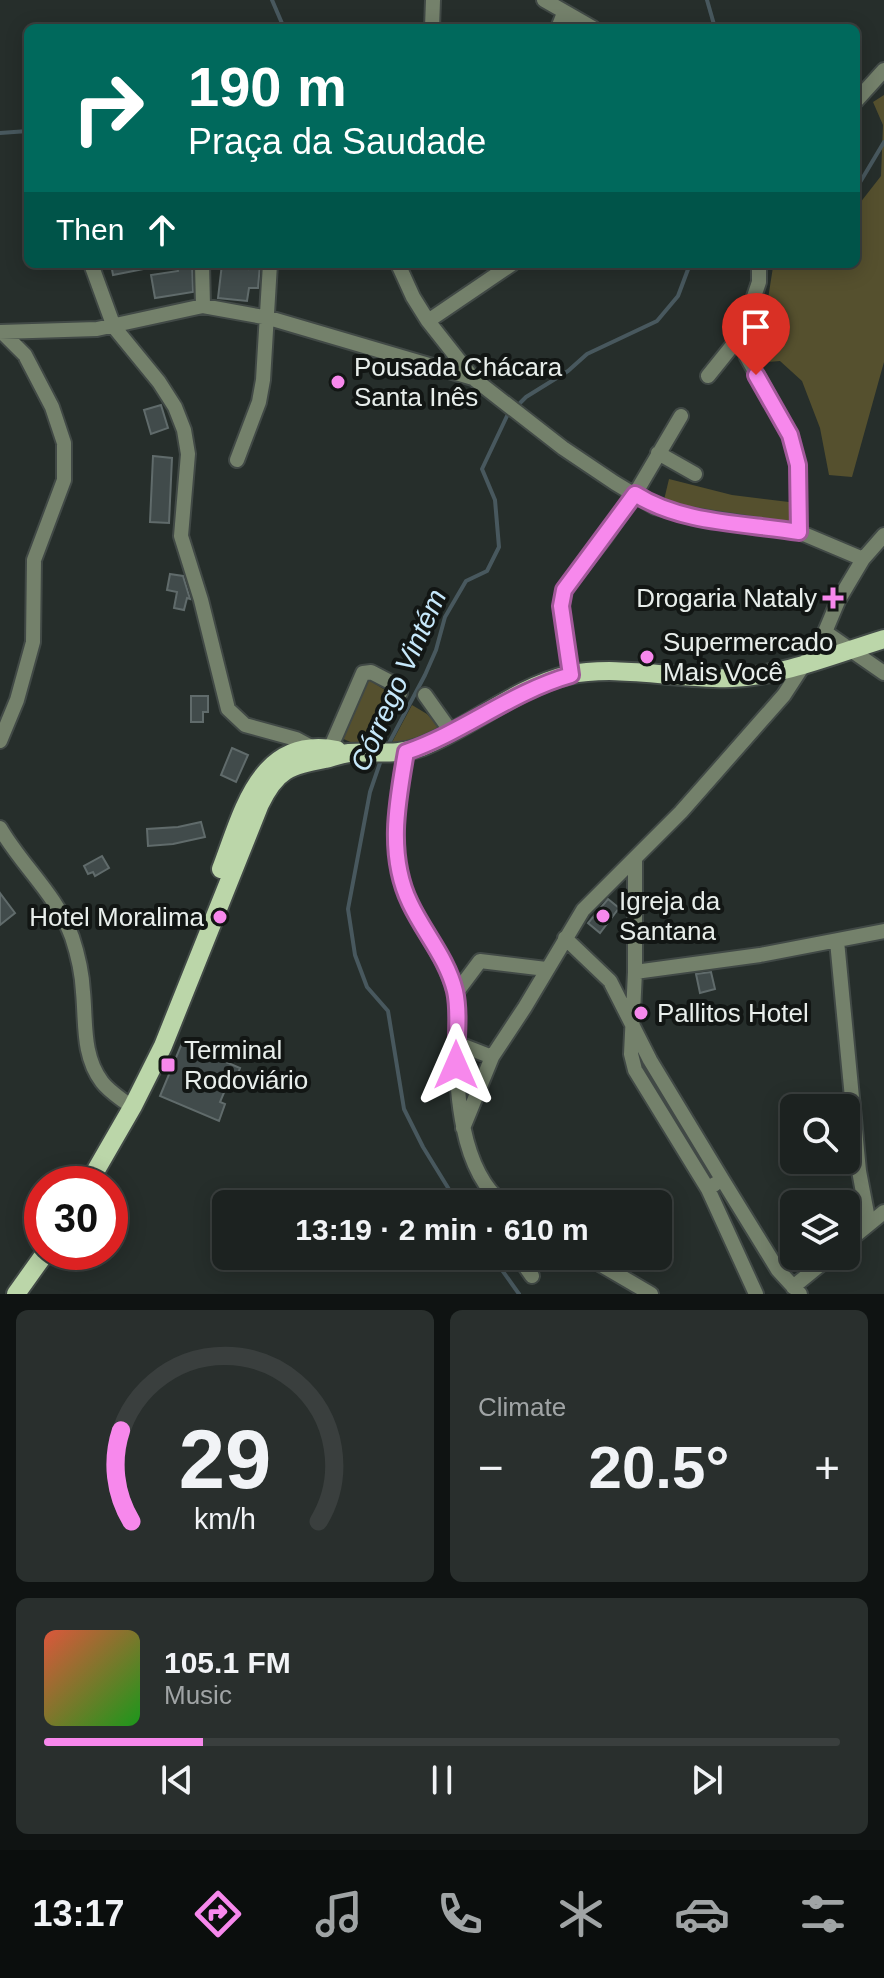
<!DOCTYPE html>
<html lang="en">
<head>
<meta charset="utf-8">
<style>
	:root { --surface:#1c2220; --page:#292f2d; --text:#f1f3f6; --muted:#a0a4a5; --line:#3a3f3e; --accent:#f788ec }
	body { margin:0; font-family:Helvetica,sans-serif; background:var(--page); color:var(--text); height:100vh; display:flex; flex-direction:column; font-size:30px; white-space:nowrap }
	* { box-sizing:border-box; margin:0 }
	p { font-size:26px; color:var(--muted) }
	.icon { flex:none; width:44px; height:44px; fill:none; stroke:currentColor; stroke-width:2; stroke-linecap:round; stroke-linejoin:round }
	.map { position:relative; height:1294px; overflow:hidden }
	.sheet { display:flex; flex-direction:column; gap:16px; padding:16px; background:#0f1312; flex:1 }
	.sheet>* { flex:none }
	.hud { position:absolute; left:24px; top:24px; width:836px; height:244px; border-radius:12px; box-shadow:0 4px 20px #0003,0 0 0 2px var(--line); background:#00695c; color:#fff; overflow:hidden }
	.buttons { position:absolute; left:780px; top:1094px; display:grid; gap:16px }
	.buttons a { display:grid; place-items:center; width:80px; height:80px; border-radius:12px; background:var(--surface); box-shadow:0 4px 20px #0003,0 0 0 2px var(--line); font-size:40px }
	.speed { position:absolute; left:24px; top:1166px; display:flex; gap:16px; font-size:40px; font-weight:700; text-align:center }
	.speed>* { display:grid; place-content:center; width:104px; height:104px; border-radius:50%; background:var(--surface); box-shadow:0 4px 20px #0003,0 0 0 2px var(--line); line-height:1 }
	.speed .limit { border:12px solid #d22; background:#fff; color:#111 }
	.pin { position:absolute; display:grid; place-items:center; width:68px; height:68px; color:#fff; margin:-82px -34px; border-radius:50% 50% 50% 0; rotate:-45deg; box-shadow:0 0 8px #0007 }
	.pin .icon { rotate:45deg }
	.me { position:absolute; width:88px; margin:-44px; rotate:0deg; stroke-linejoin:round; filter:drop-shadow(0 0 6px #0008) }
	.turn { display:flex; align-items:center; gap:28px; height:168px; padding:0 32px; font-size:36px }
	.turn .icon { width:104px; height:104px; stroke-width:2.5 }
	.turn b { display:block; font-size:56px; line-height:68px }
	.then { display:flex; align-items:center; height:76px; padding:0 32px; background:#0003; gap:16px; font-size:30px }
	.big { font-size:60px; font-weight:800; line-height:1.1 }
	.sheet .tile { flex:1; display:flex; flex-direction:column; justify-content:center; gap:12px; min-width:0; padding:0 28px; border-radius:12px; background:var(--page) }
	.sheet .dial { align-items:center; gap:0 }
	.dial svg { height:208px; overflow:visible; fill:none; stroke:var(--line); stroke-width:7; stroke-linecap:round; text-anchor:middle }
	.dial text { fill:var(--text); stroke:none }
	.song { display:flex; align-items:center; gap:24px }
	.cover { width:96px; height:96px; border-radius:12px; background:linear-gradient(135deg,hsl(10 70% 55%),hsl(120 70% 35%)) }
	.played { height:8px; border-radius:4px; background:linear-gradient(90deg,var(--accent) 20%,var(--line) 20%) }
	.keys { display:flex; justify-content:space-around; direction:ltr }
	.heat { display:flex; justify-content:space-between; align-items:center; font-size:44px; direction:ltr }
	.sheet .tiles { flex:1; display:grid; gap:16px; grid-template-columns:1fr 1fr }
	.tile:last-child { grid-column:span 2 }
	.trip { position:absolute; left:212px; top:1190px; width:460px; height:80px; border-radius:12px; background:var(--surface); box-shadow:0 4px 20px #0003,0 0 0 2px var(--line); font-weight:800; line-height:80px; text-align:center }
	.tab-bar { display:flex; height:128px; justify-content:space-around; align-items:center; background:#0b0e0d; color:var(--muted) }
	.tab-bar .icon { width:56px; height:56px }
	.tab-bar .current { color:var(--accent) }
	.tab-bar b { font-size:36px; color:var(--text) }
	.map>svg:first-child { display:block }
	.green { fill:#55502e }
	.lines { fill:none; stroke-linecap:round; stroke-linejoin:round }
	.stream { stroke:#48585e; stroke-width:4 }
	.building { fill:#414b4b; stroke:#606b6b; stroke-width:2 }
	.minor-casing { stroke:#414946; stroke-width:18 }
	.major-casing { stroke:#414946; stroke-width:22 }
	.minor { stroke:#74816b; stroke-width:14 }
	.major { stroke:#bbd6a9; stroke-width:18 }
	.route-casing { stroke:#a15899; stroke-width:20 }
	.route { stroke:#f788ec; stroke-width:14 }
	.poi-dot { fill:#f788ec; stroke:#121614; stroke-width:3 }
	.labels { text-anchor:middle; stroke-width:8; stroke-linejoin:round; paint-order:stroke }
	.poi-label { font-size:26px; fill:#e8eeeb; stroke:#121614; text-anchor:start }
	.water-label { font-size:28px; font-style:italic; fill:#c6e8fb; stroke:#121614 }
</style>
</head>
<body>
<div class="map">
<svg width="884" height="1294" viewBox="0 0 884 1294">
	<rect width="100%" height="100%" fill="#262e2b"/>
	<path class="green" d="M884,95v267l-32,115 -23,-2 -9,-47 -18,-47 -22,-20 -12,1 -14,-20 11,-24 8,-51h31l3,-3h49v-56l25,-32 2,-51 -10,-23z
		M669,479l63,16 57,7 3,23 -61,-9 -67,-16z
		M367,679l25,15 -30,53 -23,-10z
		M412,705l15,9 15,16 -20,10 -33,8z"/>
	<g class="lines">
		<path class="stream" d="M272,0l12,28
			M707,0l8,28
			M0,133l28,-2
			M856,189l28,-47
			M388,745l37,-70 11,-25 9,-33 21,-36 21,-10 12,-24 -4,-47 -13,-31 25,-53 19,-19 42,-26 19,-17 70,-33 21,-25 12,-32
			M382,757l-12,35 -22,117 7,46 12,32 21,24 16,98 19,38 35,57
			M492,1256l27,38"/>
	</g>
	<path class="building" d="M111,264h33v5l-31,6z
		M177,264h15l1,28 -38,6 -4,-23 27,-4z
		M222,264l26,5 1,-5h11l-2,24h-9l-2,13 -29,-3z
		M161,405l7,23 -17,6 -7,-24z
		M153,456l19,2 -3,65 -19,-1z
		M170,574l13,2 7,23 -3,-1 -3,12 -10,-2 3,-16 -10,-2z
		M191,696h17v16h-5v10h-12z
		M232,748l16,7 -12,27 -15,-7z
		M201,822l4,15 -32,7 -25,2 -1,-17 31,-2z
		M102,856l7,12 -14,8 -2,-4 -5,2 -4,-8z
		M0,893l15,20 -15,12z
		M608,899l11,9 -19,25 -12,-10z
		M711,972l4,17 -15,4 -4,-19z
		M182,1043l58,25 -4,10 -5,-2 -11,26 5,2 -6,17 -59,-25z"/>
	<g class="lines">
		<g class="minor-casing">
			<path id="minor" d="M544,0l49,28
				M432,28l1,-28
				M558,28l6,-15
				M856,101l28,-31
				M91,264l23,63 45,55 16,25 9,23 4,24 -7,82 20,64 27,109 17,16 51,14 15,8
				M202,264l1,42
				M398,264l15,33 15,24 45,57 90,70 52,35 40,24 33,8 111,17 64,27
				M759,264v18l-18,53 6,22 43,78 8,30 1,67
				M428,321l84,-57
				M0,332l97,-3 106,-23 66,12 204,60
				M708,376l33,-41
				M658,453l37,21
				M237,460l22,-58 4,-22 7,-116
				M825,632l59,41
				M571,675l-10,-69 3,-16 42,-54 29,-42 46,-78
				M425,695l27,38
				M0,741l17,-41 16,-58 1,-82 30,-80v-37l-12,-36 -27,-52 -23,-23
				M406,752c-9,50 -19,102 4,151 13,30 35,54 44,87 5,14 2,33 2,49 0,50 4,132 48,165
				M326,758l37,-85 8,-1 27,14 2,7
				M0,828c22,38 56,66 72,109 6,18 10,36 11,55 3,30 -1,64 19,90 6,8 15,14 23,20
				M635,859v113l-4,82 4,16 73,119
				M565,938l45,43 40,79 72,119 56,91 22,24
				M837,941l22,230 10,53
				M635,972l125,-17 124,-24
				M456,993l24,-32 66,8
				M456,1043l36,14
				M463,1128l29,-71 33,-50 58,-97 98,-98 103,-117 41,-63 13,-31 25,-42 21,-24
				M715,1184l-7,5 48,105
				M846,1243l38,-31
				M518,1256l14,20
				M586,1256l65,38
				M793,1287l38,-31"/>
		</g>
		<g class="major-casing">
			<path id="major" d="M221,869c22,-57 38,-134 116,-119
				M88,1184l45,-78 30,-60 97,-242c17,-35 29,-38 65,-45 8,-2 16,-5 24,-6 25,-2 47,3 72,-6 51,-20 93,-59 147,-72 50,-11 112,5 164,3 51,-2 103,-24 152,-39
				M16,1294l30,-42"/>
		</g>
		<use href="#minor" class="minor"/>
		<use href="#major" class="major"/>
	</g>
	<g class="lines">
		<g class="route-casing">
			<path id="route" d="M456,1065c0,-23 4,-52 -1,-74 -8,-33 -31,-58 -45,-88 -23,-48 -13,-100 -4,-151 58,-20 105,-60 165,-77l-10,-69 3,-16 71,-96c47,30 109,29 164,38l-1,-67 -8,-30 -34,-60"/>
		</g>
		<use href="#route" class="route"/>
	</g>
	<g class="poi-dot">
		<circle cx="338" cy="382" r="8"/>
		<path d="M829 586h8v8h8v8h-8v8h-8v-8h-8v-8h8z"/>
		<circle cx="647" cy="657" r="8"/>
		<circle cx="603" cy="916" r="8"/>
		<circle cx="220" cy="917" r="8"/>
		<circle cx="641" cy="1013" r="8"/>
		<rect x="160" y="1057" width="16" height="16" rx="4"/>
	</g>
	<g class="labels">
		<g class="poi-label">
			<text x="354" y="376">Pousada Chácara<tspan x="354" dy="30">Santa Inês</tspan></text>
			<text x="817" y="607" text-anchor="end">Drogaria Nataly</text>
			<text x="663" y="651">Supermercado<tspan x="663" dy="30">Mais Você</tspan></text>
			<text x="619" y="910">Igreja da<tspan x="619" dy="30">Santana</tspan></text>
			<text x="204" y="926" text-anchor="end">Hotel Moralima</text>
			<text x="657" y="1022">Pallitos Hotel</text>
			<text x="184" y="1059">Terminal<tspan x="184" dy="30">Rodoviário</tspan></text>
		</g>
		<g class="water-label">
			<text transform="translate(398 680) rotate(-66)" y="10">Córrego Vintém</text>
		</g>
	</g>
</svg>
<div class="buttons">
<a><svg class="icon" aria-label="search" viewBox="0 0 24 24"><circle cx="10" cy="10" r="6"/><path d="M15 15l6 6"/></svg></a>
<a><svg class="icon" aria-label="layers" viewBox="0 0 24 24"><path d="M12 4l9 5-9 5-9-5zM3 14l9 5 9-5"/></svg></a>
</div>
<div class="speed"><div class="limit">30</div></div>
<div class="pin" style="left:756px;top:375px;background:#d93025"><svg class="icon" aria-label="arrive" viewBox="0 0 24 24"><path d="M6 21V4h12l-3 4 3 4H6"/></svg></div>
<svg class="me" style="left:456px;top:1065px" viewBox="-20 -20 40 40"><path d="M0-17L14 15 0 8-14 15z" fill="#f788ec" stroke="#fff" stroke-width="4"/></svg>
<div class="trip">13:19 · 2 min · 610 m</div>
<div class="hud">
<div class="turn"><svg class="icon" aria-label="right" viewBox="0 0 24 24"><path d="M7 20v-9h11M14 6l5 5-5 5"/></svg><div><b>190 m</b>Praça da Saudade</div></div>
<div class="then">Then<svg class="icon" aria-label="ahead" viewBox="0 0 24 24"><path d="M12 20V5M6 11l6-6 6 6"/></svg></div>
</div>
</div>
<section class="sheet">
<div class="tiles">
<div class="tile dial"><svg viewBox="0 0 100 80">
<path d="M14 69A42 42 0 1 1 86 69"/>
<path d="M14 69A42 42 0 0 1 10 34" stroke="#f788ec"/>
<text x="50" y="56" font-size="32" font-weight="700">29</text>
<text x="50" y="72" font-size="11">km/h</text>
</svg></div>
<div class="tile"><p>Climate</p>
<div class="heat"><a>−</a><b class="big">20.5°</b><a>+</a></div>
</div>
<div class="tile">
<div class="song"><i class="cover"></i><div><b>105.1 FM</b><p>Music</p></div></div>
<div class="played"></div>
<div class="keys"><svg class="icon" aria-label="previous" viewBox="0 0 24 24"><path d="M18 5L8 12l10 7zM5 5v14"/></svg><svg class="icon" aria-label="pause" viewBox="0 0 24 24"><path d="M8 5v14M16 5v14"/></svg><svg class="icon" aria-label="next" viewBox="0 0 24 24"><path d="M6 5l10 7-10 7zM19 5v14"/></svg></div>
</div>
</div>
</section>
<nav class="tab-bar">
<b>13:17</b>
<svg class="icon current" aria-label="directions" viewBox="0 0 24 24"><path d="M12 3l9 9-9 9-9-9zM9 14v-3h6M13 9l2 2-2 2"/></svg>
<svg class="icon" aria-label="music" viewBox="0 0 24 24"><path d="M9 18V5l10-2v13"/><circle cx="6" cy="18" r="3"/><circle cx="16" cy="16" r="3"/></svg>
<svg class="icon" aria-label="phone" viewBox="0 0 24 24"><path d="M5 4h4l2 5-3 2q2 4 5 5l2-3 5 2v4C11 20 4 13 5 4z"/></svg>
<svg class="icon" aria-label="climate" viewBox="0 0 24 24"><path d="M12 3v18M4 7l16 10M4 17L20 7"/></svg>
<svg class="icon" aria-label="car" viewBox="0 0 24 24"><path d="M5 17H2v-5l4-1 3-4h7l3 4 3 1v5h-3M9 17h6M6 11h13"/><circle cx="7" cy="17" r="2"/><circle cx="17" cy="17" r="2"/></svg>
<svg class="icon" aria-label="filters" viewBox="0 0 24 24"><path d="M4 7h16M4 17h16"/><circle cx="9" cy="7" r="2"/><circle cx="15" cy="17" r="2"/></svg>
</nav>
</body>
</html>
